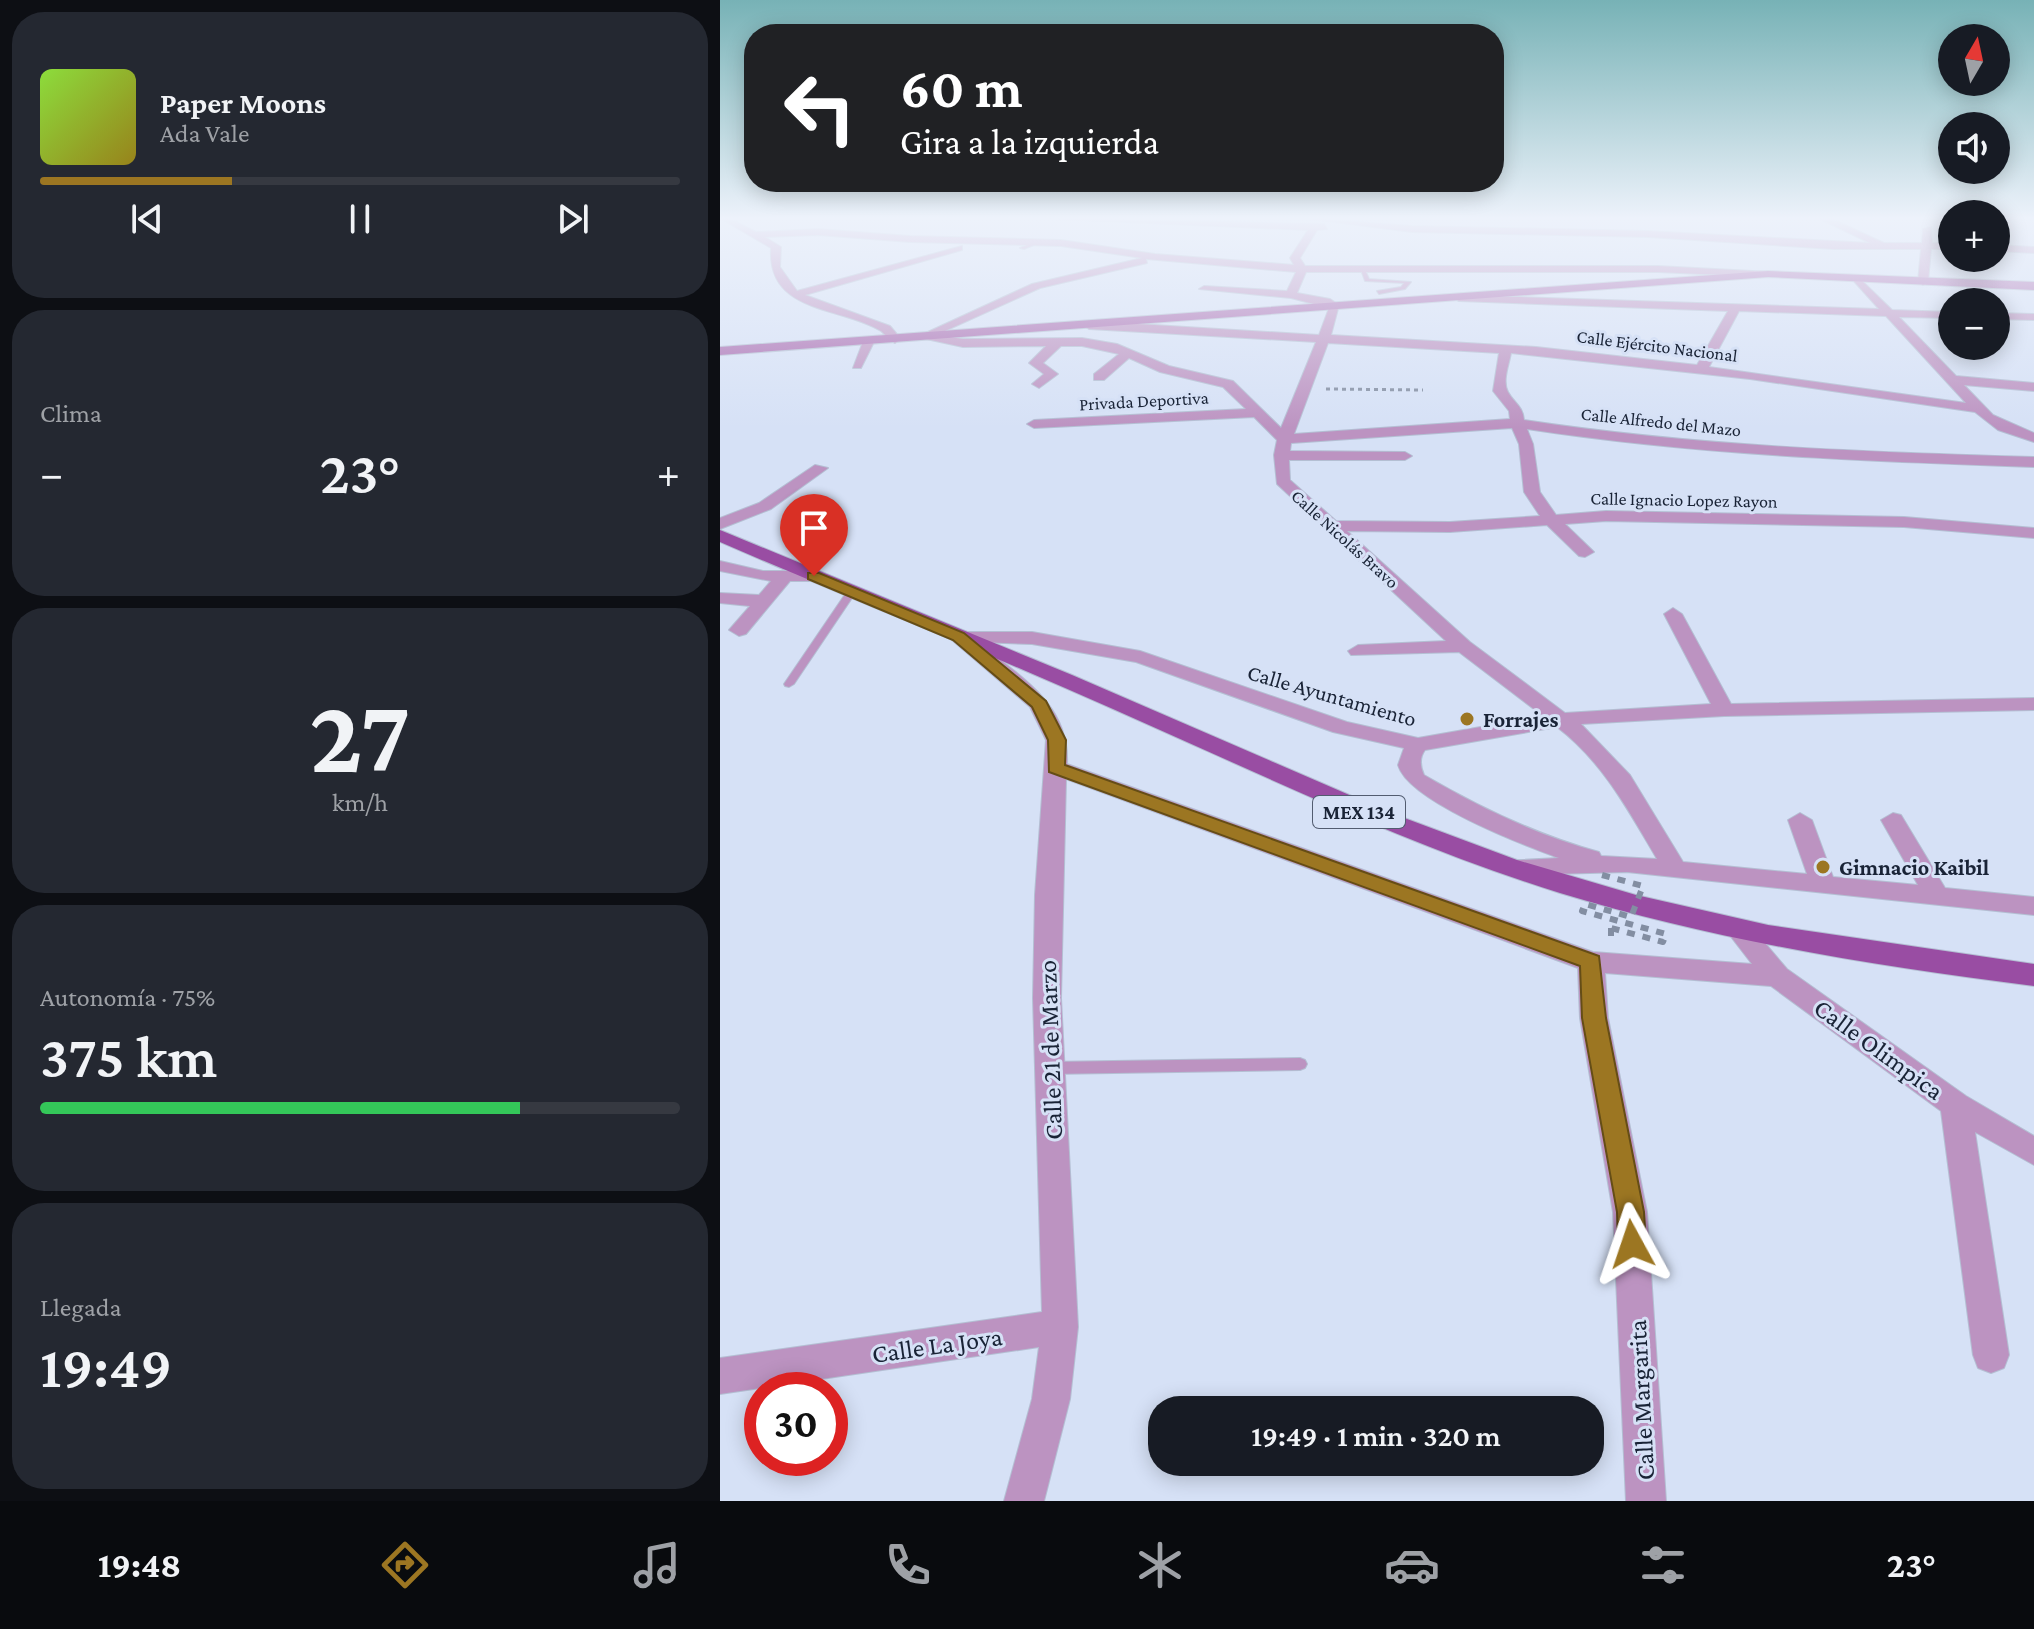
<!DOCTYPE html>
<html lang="es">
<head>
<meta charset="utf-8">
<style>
	:root { --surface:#171b24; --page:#242831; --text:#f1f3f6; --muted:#9ea1a6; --line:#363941; --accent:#9c7622 }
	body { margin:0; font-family:"Crimson Pro",serif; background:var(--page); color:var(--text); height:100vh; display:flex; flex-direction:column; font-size:30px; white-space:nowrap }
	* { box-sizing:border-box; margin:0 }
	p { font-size:26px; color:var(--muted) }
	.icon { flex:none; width:44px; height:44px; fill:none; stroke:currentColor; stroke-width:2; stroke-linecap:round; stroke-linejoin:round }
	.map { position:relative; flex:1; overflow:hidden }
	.sheet { display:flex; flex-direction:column; gap:12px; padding:12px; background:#0d0f14; width:720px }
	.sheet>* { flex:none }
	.top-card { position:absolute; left:24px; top:24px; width:760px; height:168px; border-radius:32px; box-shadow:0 4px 20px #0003; background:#202124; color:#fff; overflow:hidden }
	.needle { width:52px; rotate:9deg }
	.controls { position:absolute; left:1218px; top:24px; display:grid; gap:16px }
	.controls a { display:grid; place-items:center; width:72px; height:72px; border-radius:50%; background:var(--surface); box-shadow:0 4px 20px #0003; font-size:40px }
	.speed { position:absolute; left:24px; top:1372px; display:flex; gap:16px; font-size:40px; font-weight:700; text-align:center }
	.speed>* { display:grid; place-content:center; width:104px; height:104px; border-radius:50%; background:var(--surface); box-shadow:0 4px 20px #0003; line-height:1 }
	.speed .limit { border:12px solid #d22; background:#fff; color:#111 }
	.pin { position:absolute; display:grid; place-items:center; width:68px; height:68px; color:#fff; margin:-82px -34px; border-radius:50% 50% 50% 0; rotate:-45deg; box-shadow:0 0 8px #0007 }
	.pin .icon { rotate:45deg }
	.me { position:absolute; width:88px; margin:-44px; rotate:355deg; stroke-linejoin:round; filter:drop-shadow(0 0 6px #0008) }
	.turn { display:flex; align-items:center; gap:28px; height:168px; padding:0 24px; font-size:36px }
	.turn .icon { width:104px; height:104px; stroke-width:2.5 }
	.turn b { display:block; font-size:56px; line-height:68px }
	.big { font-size:60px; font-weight:600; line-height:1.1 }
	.sheet .widget { flex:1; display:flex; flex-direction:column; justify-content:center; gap:12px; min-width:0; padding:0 28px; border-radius:32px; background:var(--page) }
	.sheet .dial { align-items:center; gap:0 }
	.dial b { font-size:104px; line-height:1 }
	.song { display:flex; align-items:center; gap:24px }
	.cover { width:96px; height:96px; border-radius:12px; background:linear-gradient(135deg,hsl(90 70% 55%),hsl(50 70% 35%)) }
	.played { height:8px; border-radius:4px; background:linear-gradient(90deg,var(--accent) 30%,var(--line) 30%) }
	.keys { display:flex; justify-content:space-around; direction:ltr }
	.heat { display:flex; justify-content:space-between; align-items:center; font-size:44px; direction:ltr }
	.charge { height:12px; border-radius:6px; background:linear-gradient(90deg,#34c759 75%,var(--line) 0) }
	.trip { position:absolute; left:428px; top:1396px; width:456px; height:80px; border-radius:32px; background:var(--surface); box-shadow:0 4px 20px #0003; font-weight:600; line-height:80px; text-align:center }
	.dock { display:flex; height:128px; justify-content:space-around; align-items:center; background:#090b0e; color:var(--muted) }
	.dock .icon { width:56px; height:56px }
	.dock .current { color:var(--accent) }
	.dock b { font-size:36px; color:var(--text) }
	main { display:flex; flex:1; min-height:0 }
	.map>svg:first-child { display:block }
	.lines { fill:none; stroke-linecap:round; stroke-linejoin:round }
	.lane-casing { stroke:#b4bfd3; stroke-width:2 }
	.street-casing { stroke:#b4bfd3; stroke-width:2 }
	.secondary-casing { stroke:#b4bfd3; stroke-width:2 }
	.primary-casing { stroke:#b4bfd3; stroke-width:2 }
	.path-far1 { stroke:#838ea2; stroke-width:3; stroke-dasharray:4 4; stroke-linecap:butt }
	.path { stroke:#838ea2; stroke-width:6; stroke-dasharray:8 8; stroke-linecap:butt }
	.lane { fill:#bc93c1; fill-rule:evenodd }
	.street { fill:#bc93c1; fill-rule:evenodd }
	.secondary { fill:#a86bb0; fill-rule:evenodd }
	.primary { fill:#994da3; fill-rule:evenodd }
	.path-bridge { stroke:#838ea2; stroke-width:6; stroke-dasharray:8 8; stroke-linecap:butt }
	.route { fill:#9c7622; stroke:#654d16; stroke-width:2 }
	.poi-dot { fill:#9c7622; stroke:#d6e1f6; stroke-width:3 }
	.labels { text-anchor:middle; stroke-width:6; stroke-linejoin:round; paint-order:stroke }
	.far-street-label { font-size:18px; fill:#192336; stroke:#d6e1f6 }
	.shield { fill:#d6e1f6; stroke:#525c70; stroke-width:2 }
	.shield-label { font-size:20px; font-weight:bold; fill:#192336 }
	.street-label { font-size:22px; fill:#192336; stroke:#d6e1f6 }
	.poi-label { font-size:22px; font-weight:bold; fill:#192336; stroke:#d6e1f6; text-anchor:start }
	.near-street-label { font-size:26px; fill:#192336; stroke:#d6e1f6 }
</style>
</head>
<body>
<main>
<section class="sheet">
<div class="widget">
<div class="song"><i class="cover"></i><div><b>Paper Moons</b><p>Ada Vale</p></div></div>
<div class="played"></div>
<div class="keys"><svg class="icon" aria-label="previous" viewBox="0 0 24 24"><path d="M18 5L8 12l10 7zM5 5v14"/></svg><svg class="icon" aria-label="pause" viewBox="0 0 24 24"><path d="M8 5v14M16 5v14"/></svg><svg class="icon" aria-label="next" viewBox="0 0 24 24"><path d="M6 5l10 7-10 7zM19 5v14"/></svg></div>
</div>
<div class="widget"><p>Clima</p>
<div class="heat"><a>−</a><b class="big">23°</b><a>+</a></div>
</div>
<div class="widget dial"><b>27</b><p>km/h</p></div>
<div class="widget"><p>Autonomía · 75%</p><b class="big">375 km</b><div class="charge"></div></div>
<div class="widget"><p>Llegada</p><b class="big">19:49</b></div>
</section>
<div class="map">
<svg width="1314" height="1501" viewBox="0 0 1314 1501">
	<rect width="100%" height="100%" fill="#d6e1f6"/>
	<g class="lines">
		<g class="lane-casing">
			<path id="lane" d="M317,241l4,1 -17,7 -4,-1z
				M641,270h4l4,9 42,3 -6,7 -26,5 -2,-3 24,-4 3,-4 -39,-2z
				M131,589l5,3 -62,92 -5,3 -4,-1 -1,-2 64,-94z
				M580,1058l5,2 2,4 -2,4 -5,2 -250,4 -5,-2 -2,-4 2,-4 5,-2z"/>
		</g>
		<g class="street-casing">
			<path id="street" d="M0,218h8l28,14 62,-3 92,7 151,4 94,14 139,11 -4,-7 18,-28 -275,-12 291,6 3,5 -10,1 -17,28 5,8h353l114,6 -4,5 -110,-5h-352l-9,21 33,6 9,6 -8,30 205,12 161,18 31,-54 -269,-10 -6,-3 6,-3 420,14 -27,-30 5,-3 35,34 60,2v6l-53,-1 57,59 78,7v8l-70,-6 29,30 41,18v9l-36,-12 -23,-18 -225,-33 -239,-26c-2,12 -9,28 -3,39 6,11 15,14 16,28 172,26 336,32 510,37v10c-171,-6 -338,-12 -507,-38l6,15 7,48 16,23 50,-4 298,6 130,11v10l-130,-11 -298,-6 -41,3 29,28 -9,5 -6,-1 -32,-31 -97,7 -103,-1 123,111 95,71 146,-9 -47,-90 9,-6 9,6 49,90 303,-6v12l-310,6 -143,8 49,51 53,87 124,12 -19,-54 12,-7 12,7 21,57 85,8 -37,-65 12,-7 8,2 44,73 89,9v18l-407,-43 -115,3 -9,-2 -3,-6 3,-6 56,-3c-36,-13 -151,-57 -161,-93l6,-17 -71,-16 -197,-70 -104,-18 -54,-2c42,35 92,62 89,122l526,188 159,12 -27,-35 4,-7h18l40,47 179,127 68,40v29l-59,-33 34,223 -5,13 -13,5 -13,-5 -5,-13 -32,-244 -170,-125 -166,-13 3,45 39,194 19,289h-40l-13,-289 -33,-194 -2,-50 -512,-189 -5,219 17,329 -8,72 -26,102h-40l28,-102 7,-52 -319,47v-36l322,-46 -9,-314 2,-103 11,-155 -16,-33 -78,-67 -3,-4 3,-4h80l108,19 207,71 71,16 125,-22 -84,-64 -108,3 -3,-4 10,-6 88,-4 -169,-157 -3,-29 3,-15 -23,-23 -220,11 -7,-4 7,-4 212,-11 -23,-22 -63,-15 -31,-14 -25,22h-10v-6l25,-20 -37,-8h-21l-18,17 15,11 -19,14 -7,-4 12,-10 -15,-11 17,-17 -83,1 -46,-10 115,-53 110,-26 -81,-12 -151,-4 -92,-7 -53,2 16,10 -1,20 17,24 165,-45v4l-157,45 85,31 11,13 -6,4c-6,-3 -9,-8 -14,-12 -41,-25 -114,-17 -110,-83zM426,259l150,13 -9,19 -83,-5 -5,3 92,9 38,10 -10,27 -230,-14 -6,4 6,4 227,13 -35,86 -48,-47 -64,-15 -52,-22 -35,-6 -119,1 -27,-4 104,-47 107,-25zM1019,311l147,5 80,87 -257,-36zM608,343l171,10 -6,38 16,20 1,8 -216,15zM792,428l7,16 5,48 16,24 -90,6 -114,-1 -46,-41 -1,-20h116l7,-4 -7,-4 -115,-1 1,-8zM837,727c46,35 71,83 100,132l-56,-3 -2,-4c-63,-17 -120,-45 -175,-77 -4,-9 -5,-17 1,-25z
				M583,218l109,8 236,5 222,12 -52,-25h12l54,25h38l1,-14 8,-2 1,16h20v6h-21l-3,33 -5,3 -5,-3 3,-33h-87l-186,-12 -236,-5z
				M1276,245l38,2v6l-38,-2z
				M1276,313l38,1v6l-38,-1z
				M144,339l10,3 -13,26h-8z
				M95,465l13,3 -57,41 -51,20v-11l39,-15z
				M0,561l43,10h51l9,5 -9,5h-24l-44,53 -7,2 -10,-6 21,-24 -30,-3v-10l39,2 12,-14 -51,-10z"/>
		</g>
		<g class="secondary-casing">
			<path id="secondary" d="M1048,271l266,11v8l-266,-13 -1048,78v-8z"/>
		</g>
		<g class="primary-casing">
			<path id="primary" d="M0,530l352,145 319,138 126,47 119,35 132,30 266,39v22c-160,-20 -319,-46 -474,-93 -154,-48 -299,-119 -447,-184 -130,-58 -262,-110 -393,-167z"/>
		</g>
		<path class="path-far1" d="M606,389l97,1"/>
		<path class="path" d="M891,928v15"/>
		<use href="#lane" class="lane"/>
		<use href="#street" class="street"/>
		<use href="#secondary" class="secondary"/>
		<use href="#primary" class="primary"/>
		<path class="path-bridge" d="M882,875l41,11 -12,31 -46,-13 -3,7 84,23 -3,8 -52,-14"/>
	</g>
	<linearGradient id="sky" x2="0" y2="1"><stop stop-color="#77b2b6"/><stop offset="0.51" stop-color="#edf2fb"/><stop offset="1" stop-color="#edf2fb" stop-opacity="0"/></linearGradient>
	<rect width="1314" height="428" fill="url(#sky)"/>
	<path class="route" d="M88,573h11l145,60 82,68 20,39 -1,25 534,191 7,62 38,194 2,32 -4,9 -10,4 -10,-4 -4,-9 -1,-32 -35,-194 -2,-52 -531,-194 -1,-32 -16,-33 -79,-67 -145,-61z"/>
	<g class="poi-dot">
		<circle cx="747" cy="719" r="8"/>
		<circle cx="1103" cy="867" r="8"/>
	</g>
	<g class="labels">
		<g class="far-street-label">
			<text transform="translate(937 346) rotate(7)" y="6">Calle Ejército Nacional</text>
			<text transform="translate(424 401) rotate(-3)" y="6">Privada Deportiva</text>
			<text transform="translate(941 422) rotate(6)" y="6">Calle Alfredo del Mazo</text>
			<text transform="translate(964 500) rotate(1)" y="6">Calle Ignacio Lopez Rayon</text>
			<text transform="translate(625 539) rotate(42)" y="6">Calle Nicolás Bravo</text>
		</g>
		<rect class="shield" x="593" y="796" width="92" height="32" rx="6"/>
		<g class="shield-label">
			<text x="639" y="819">MEX 134</text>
		</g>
		<g class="street-label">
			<text transform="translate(612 695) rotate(16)" y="8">Calle Ayuntamiento</text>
		</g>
		<g class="poi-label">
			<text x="763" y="727">Forrajes</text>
			<text x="1119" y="875">Gimnacio Kaibil</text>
		</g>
		<g class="near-street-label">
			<text transform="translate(1159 1049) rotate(36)" y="9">Calle Olimpica</text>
			<text transform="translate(330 1050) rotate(-92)" y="9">Calle 21 de Marzo</text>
			<text transform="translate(217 1345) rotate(-8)" y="9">Calle La Joya</text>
			<text transform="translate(921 1400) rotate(-93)" y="9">Calle Margarita</text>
		</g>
	</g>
</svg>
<div class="controls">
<a><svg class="needle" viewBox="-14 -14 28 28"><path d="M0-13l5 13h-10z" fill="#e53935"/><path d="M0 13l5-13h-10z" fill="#9ea1a6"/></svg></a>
<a><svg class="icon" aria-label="sound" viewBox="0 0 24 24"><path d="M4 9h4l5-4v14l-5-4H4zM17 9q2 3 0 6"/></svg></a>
<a>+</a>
<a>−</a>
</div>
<div class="speed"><div class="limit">30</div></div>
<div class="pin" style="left:94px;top:576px;background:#d93025"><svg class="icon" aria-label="arrive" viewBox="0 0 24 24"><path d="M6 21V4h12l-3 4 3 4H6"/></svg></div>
<svg class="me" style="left:912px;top:1244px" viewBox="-20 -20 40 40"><path d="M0-17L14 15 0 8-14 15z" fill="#9c7622" stroke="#fff" stroke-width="4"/></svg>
<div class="trip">19:49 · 1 min · 320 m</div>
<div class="top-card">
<div class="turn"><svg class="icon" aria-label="left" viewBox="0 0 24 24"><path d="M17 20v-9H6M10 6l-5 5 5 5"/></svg><div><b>60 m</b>Gira a la izquierda</div></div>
</div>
</div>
</main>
<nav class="dock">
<b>19:48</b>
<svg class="icon current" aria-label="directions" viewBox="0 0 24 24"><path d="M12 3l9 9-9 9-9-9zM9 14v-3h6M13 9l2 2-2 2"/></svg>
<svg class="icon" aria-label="music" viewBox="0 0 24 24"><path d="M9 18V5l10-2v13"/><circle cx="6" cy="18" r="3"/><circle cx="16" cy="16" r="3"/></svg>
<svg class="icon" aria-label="phone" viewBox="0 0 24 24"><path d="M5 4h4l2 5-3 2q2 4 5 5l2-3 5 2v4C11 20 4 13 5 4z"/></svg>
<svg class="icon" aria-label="climate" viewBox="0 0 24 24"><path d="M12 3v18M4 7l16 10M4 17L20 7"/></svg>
<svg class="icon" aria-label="car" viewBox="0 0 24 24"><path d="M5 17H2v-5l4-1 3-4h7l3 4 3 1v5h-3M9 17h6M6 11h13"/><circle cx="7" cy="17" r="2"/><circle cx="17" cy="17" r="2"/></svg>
<svg class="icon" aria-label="filters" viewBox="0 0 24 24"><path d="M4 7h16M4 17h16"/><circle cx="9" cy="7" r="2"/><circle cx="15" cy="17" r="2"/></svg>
<b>23°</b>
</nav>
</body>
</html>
